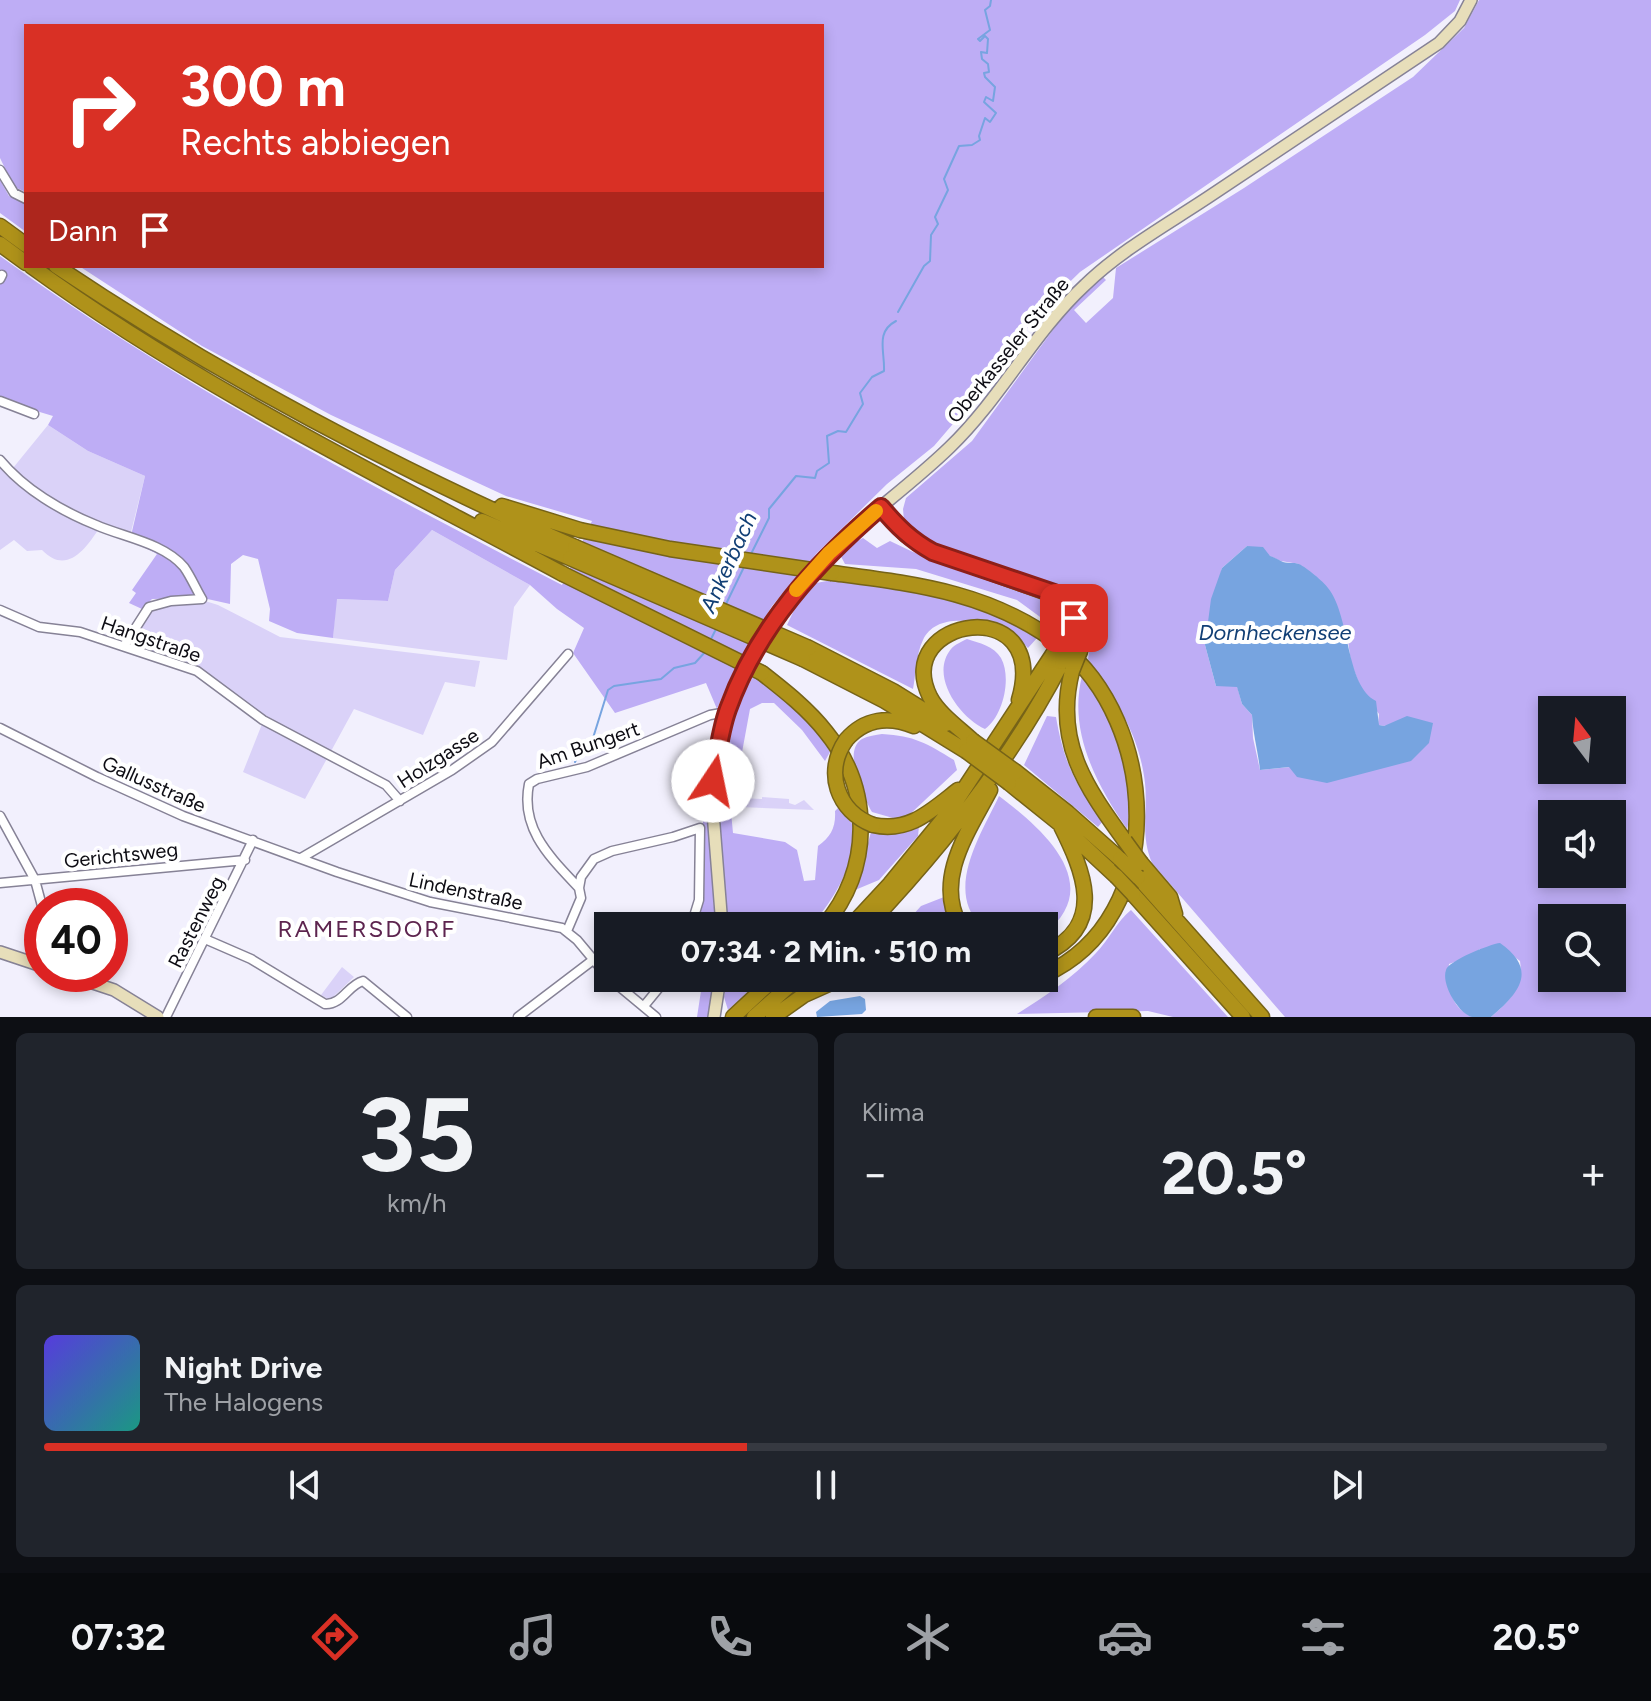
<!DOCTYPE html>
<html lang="de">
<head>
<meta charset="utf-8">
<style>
	:root { --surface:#171b24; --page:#20242c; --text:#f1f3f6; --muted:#9ea1a6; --line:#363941; --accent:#d93025 }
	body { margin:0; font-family:Figtree,sans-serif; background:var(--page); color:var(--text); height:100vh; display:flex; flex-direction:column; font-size:30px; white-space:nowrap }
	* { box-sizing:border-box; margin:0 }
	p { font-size:26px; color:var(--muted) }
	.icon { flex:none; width:44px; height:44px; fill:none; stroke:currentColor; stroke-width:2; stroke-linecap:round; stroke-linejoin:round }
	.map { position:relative; height:1017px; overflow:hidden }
	.details { display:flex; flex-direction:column; gap:16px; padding:16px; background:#0d0f14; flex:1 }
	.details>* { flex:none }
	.guide { position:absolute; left:24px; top:24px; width:800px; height:244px; border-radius:0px; box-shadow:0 4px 12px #0003; background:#d93025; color:#fff; overflow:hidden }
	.needle { width:52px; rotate:344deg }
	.tools { position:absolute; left:1538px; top:696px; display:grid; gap:16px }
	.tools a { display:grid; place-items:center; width:88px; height:88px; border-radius:0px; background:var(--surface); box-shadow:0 4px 12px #0003; font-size:40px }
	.speed { position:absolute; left:24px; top:888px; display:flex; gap:16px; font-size:40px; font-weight:700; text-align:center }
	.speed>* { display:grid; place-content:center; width:104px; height:104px; border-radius:50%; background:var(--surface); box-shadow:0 4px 12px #0003; line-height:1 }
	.speed .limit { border:12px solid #d22; background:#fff; color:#111 }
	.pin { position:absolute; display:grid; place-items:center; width:68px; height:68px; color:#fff; margin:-34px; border-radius:16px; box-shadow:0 4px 12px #0006 }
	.me { position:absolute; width:88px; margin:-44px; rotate:11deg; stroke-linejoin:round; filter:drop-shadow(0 0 6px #0008) }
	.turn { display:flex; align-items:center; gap:28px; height:168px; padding:0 24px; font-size:36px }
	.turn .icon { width:104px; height:104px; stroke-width:2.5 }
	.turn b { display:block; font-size:56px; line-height:68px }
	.then { display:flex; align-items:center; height:76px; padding:0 24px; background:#0003; gap:16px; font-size:30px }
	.big { font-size:60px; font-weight:700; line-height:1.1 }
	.details .tile { flex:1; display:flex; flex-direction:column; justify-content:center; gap:12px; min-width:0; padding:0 28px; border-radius:12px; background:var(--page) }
	.details .dial { align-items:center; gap:0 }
	.dial b { font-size:104px; line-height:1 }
	.song { display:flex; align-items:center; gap:24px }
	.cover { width:96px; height:96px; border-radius:12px; background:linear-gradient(135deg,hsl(250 70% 55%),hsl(170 70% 35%)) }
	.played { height:8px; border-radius:4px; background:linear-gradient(90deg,var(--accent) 45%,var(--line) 45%) }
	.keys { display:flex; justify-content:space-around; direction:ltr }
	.heat { display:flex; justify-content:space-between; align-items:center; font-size:44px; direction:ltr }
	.details .tiles { flex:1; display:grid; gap:16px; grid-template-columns:1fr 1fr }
	.tile:last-child { grid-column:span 2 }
	.trip { position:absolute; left:594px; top:912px; width:464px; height:80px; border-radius:0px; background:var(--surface); box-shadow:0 4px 12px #0003; font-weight:700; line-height:80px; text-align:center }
	.menu { display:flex; height:128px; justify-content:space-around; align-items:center; background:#090b0e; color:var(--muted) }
	.menu .icon { width:56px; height:56px }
	.menu .selected { color:var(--accent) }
	.menu b { font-size:36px; color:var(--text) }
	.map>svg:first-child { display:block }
	.green { fill:#dad2f8 }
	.forest { fill:#beadf5; fill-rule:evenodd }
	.water { fill:#77a4e0 }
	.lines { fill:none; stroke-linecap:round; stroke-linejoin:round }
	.stream { stroke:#77a4e0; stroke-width:2 }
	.street-casing { stroke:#868296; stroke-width:11 }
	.secondary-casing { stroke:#868296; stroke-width:14 }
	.highway-casing { stroke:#766318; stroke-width:17 }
	.street { stroke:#fff; stroke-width:8 }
	.secondary { stroke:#e7deba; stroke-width:11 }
	.highway { stroke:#af921a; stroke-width:14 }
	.highway-bridge-casing { stroke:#766318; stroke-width:17; stroke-linecap:butt }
	.highway-bridge { stroke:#af921a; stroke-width:14 }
	.route-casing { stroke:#8d1f18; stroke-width:20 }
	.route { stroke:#d93025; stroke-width:14 }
	.slow { stroke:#f59e0b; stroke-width:14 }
	.labels { text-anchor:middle; stroke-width:8; stroke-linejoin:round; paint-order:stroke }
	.street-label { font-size:20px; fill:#0d0c13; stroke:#fff }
	.water-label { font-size:22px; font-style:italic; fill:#113f75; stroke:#fff }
	.quarter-label { font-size:24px; letter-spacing:2px; fill:#5d244f; stroke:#fff }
</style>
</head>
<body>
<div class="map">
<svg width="1651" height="1017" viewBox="0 0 1651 1017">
	<rect width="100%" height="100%" fill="#f2f0fd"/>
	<path class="green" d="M48,425l40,26 57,25 -15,60 -71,-31 -46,-37z
		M0,465l54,43 44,22c-13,20 -32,45 -56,20l-15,1 -13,-11 -14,10z
		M432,530l98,55 -16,22 -7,53 -174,-22 3,-39 52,2 7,-31z
		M202,600l16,5 62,32 200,24 -5,26 -30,-5 -22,53 -69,-26 -49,90 -62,-27 21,-53 -63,-50 -74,-23c28,-46 23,-40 75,-46z
		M762,797l27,2v4l6,2 9,-5 10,10 -74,-3 2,-9 20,1z
		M342,967l12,10 -24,23 -9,-5z"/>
	<path class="forest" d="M0,0h1460l-5,11 -30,24 -345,237 -37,36 -61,82 -48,56 -47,38 -70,69 -45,53 -36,60 -19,43 -11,-26 -91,30 -42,-60 11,-25 -27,-19 -27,-24 -98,-55 -37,40 -7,31 -51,-2 -4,39 -36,-5 -28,-12 1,-12 -12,-50 -15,-4 -12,9 -1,40 -27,-6 -51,1 -10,10 -13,-6 7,-10 -4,-3 25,-36 -27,-14 15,-64 -57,-25 -40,-26 5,-9 -53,-16v-144c176,128 369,229 562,329l30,-64 -86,-25 -175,-81 -129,-69 -123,-80h743v-240h-796v166l-12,-5 -14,-29z
		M1479,0h172v1017h-160c18,-16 33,-30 29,-56l-12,-9 -28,-3 -11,8 -20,7c-2,22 1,44 24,53h-188l-133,-154c-12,-29 -4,-51 -7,-80 -6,-51 -30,-83 -57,-124l7,-43 -7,-17 -142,-48 -32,-17 -10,-13 -1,-12 3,-11 66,-57 99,-136 32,-28 3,3 -32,30 12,13 27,-25 3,-30 128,-80 169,-111 51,-49zM1247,546l34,15 18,3 48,70 4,28 10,27 18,25 -1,11 6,1 23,-10 -117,51 -30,3 -7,-32 -1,-23 -10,-11 -5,-18h-21l-11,-41 4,-21 13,-56zM1552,710h60v60h-60zM1552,814h60v60h-60zM1552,918h60v60h-60z
		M0,180l9,16 17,7v29l-26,-19z
		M863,538l14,10 13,-7 23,11 150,53 -12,20 -34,-25 -101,-31 -71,-5 -7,-13z
		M832,580c53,7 104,13 154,32 18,7 34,17 51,26l-9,10c-21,-23 -89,-44 -105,-8 -7,14 -7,34 -10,49l-126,-64 19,-40z
		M967,639c12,4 27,7 34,19 11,20 2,58 -16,71 -25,-11 -56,-53 -34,-80 3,-4 12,-8 16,-10z
		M1082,676c32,47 60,94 45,153 -31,-45 -59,-98 -45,-153z
		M753,677c33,18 58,43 77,75l-5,9 -23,-31 -28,-27h-12l-12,6 -19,103 2,21 52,9 12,8 7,31 11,-1 3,-34c13,-9 18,-19 17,-35l3,-3 18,20c-2,38 -21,70 -45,98h-83l-8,-68 1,-90 14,-60z
		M1047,716l9,1c8,46 19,67 47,104l-5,6 -74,-62z
		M882,734c33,2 44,9 72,26l3,10 -50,47 -14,1 -21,-6c-9,-16 -30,-61 -10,-73 6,-3 14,-4 20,-5z
		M707,771l3,1 -2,27 7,127h-20l8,-25v-107z
		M999,796c44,33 108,89 45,138v-8h-63c-37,-37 1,-93 18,-130z
		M919,826l-1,10 -39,44 -24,10 16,-58 17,2z
		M944,897l2,16 6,13h-49l18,-20z
		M1131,910l97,107h-55l-25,-6 -131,3c28,-18 56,-36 79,-61 13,-13 21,-32 35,-43z
		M703,978h11l-4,39h-13z
		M727,978h36l-35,32 -4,-13z"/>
	<path class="water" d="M1247,546l16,1 7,9c4,1 7,3 11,5 5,3 13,1 18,3 8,4 24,17 29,24 23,29 17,97 48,113l3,24 5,1 23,-10 26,7 -4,20 -18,18 -84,22 -30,-6 -8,-10 -29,3c-2,-19 -7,-36 -8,-55l-10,-11 -5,-17 -21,-1 -11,-41 6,-46 11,-31z
		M1500,943c38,27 20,49 -9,74 -6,0 -14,0 -19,0 -14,-4 -31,-33 -26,-47 2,-9 44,-26 54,-27z
		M860,996l5,3 1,11 -4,4 -45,3 -1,-5 14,-11z"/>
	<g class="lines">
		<path class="stream" d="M898,312l26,-46 6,-5 1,-26 7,-11 -3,-7 13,-27 -4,-11 15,-33 13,-1 8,-5 -1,-4 6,-18 5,4 6,-9 -12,-11 2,-5 7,4 2,-14 -10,-10 -1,-4 5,-1 -1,-8 -6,-5 -1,-7 6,1 1,-14 -3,-3 -5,5 -2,-2 12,-9 -5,-20 5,-4 1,-6
			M751,554l18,-36v-9l27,-33 19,2 2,-7 12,-8 -2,-27 11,-5 8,1 17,-28 -3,-11 12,-16 12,-6c1,-20 -9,-39 12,-50
			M726,604l18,-37
			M710,641l6,-12
			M575,762l8,-15 10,-9 15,-48 6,-4 47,-7 13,-11 21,-5 11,-12"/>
		<g class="street-casing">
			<path id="street" d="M0,170l14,23 12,6
				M0,279l2,-4
				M0,401l34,13
				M0,460c24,29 61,51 96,65 27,12 68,18 88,42 7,10 12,22 18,32l-31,2 -22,6 -25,39
				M0,610l39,17 41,5 117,39 66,49 123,65 14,16
				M0,728l97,49 86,39 154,56 93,30 132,26 15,12 31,37
				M0,816l35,64 7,26
				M301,858l151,-88 40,-28 76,-88
				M0,883l245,-23
				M579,888c-29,-31 -59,-59 -50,-104l8,-5 50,-12 123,-52 17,-3
				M567,931l14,-33 -2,-10 2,-11 13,-18 18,-8 61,-14 27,-9 -1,72 -8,26
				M205,939l46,20 74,45c17,1 23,-19 38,-23l44,36
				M609,978l47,39
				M644,1006l23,-28
				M166,1017l87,-177
				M518,1017l75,-57"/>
		</g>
		<g class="secondary-casing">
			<path id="secondary" d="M722,926l-10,-126c6,-93 50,-180 115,-246 39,-38 84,-69 123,-107 51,-49 83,-114 135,-162 37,-36 85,-62 128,-91 75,-50 150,-100 226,-151l21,-22 11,-21
				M0,952l42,14
				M66,974l48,16 44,27
				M714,1017l6,-39"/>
		</g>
		<g class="highway-casing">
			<path id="highway" d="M0,226l26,19
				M0,244l26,19
				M31,266c165,120 352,211 532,308
				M56,266c164,110 338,202 519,281
				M502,506l78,24
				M881,507l25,28 27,17 134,48c11,13 5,23 -2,36
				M482,521l88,37
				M832,573c83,11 159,19 228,72 99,77 111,273 -16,330
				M1069,596c24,8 16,36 11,55
				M809,648l84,43 53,33
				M803,659l82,42 81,50
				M1072,671c-18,70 13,115 53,170
				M762,673c23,18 46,36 64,59 47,58 46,137 -2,194
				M846,740c19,-22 43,-24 68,-14
				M973,741c-14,-13 -34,-27 -43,-44 -40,-80 121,-106 89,3
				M1016,772l52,41 52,46
				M1009,783l51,41 56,52
				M873,825c36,8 58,-14 85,-35
				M1141,863l29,34 5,17
				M1138,877l124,140
				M1133,894l110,123
				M851,926l39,-42 59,-72 104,-158
				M867,926c75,-79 145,-167 195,-264
				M960,926c-26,-47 8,-94 30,-136
				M1044,954c64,-29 39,-84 16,-130
				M946,978c31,7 59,8 90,0
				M733,1017l42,-39
				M754,1017l44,-39
				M773,1017l31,-22 38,-17
				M1096,1017h37"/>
		</g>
		<use href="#street" class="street"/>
		<use href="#secondary" class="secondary"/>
		<use href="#highway" class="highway"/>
		<g class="highway-bridge-casing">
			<path id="highway-bridge" d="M580,530l90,19 162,24
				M575,547l234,101
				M570,558l233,101
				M563,574l199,99
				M1053,654l12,-18
				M1062,662l10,-19
				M1072,671l8,-20
				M846,740c-22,32 -9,71 27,85
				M973,741l43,31
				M966,751l43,32
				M1125,841l16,22
				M1120,859l18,18
				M1116,876l17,18"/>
		</g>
		<use href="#highway-bridge" class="highway-bridge"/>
	</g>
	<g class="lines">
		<g class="route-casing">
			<path id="route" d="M713,781c4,-24 7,-50 15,-72 30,-83 88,-146 153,-202 16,19 30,33 52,45l121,41c12,6 20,10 20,25"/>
		</g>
		<use href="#route" class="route"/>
		<path class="slow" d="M796,590l33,-37 47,-42"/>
	</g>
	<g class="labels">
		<g class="street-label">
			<text transform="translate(1008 350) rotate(-51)" y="7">Oberkasseler Straße</text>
			<text transform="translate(151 639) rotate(19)" y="7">Hangstraße</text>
			<text transform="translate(588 745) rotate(-19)" y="7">Am Bungert</text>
			<text transform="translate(438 758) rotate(-33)" y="7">Holzgasse</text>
			<text transform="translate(154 784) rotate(24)" y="7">Gallusstraße</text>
			<text transform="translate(121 855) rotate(-6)" y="7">Gerichtsweg</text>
			<text transform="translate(466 891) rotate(12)" y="7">Lindenstraße</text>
			<text transform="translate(196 922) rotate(-63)" y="7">Rastenweg</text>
		</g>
		<g class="water-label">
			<text transform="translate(728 562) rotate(-66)" y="8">Ankerbach</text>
			<text x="1275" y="640">Dornheckensee</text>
		</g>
		<g class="quarter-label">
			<text x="367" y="937">RAMERSDORF</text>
		</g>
	</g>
</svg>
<div class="tools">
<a><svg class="needle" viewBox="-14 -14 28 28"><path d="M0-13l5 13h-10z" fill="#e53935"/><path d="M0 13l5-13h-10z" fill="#9ea1a6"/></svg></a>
<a><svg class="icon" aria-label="sound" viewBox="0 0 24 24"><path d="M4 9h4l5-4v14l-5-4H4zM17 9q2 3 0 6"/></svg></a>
<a><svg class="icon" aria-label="search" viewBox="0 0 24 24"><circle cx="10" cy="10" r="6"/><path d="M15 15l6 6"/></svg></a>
</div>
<div class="speed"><div class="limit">40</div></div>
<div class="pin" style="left:1074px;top:618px;background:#d93025"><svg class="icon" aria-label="arrive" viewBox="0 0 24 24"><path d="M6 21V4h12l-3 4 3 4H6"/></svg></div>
<svg class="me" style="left:713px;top:781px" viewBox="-20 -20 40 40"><circle r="19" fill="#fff"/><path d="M0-13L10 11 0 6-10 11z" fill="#d93025"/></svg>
<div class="trip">07:34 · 2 Min. · 510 m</div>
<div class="guide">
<div class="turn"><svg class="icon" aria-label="right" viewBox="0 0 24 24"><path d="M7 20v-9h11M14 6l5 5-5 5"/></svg><div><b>300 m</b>Rechts abbiegen</div></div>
<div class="then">Dann<svg class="icon" aria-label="arrive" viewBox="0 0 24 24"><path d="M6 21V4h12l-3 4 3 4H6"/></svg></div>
</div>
</div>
<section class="details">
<div class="tiles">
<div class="tile dial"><b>35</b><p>km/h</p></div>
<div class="tile"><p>Klima</p>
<div class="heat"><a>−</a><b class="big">20.5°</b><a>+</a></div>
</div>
<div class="tile">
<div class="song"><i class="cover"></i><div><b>Night Drive</b><p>The Halogens</p></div></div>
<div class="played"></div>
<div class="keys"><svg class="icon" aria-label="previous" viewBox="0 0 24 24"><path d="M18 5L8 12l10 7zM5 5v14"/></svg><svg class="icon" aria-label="pause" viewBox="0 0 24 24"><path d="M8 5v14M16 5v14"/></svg><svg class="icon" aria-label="next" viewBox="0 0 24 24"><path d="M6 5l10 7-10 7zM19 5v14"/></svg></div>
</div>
</div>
</section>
<nav class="menu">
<b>07:32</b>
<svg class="icon selected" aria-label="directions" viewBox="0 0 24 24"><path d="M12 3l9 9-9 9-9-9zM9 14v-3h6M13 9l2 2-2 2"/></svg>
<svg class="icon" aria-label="music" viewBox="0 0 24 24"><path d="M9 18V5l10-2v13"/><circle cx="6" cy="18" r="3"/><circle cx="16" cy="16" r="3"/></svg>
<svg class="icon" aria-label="phone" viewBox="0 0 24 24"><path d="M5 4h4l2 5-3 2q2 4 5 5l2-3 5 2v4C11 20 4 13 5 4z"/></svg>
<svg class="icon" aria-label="climate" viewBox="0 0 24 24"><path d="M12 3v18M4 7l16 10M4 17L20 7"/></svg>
<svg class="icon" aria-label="car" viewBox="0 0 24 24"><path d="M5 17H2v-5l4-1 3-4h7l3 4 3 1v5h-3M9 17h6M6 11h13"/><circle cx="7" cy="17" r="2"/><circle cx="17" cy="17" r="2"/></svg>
<svg class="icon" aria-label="filters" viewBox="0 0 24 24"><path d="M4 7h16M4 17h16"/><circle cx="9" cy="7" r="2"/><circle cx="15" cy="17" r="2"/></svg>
<b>20.5°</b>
</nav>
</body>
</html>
